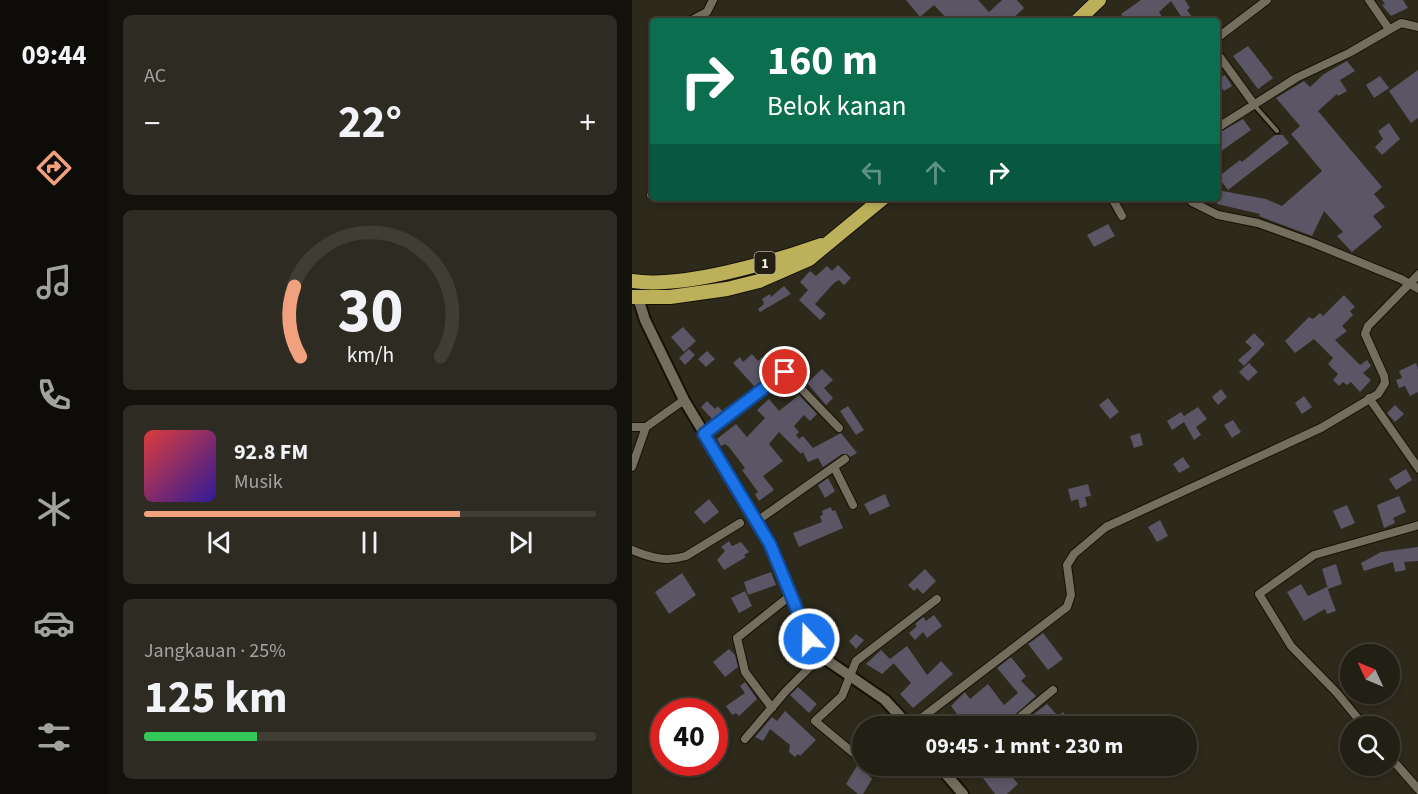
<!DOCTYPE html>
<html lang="id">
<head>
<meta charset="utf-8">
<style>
	:root { --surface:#221f14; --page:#2e2c22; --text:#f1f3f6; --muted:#a2a2a0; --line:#3f3d34; --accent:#f2a17e }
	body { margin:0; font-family:"Source Sans 3",sans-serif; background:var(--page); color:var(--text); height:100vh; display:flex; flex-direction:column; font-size:22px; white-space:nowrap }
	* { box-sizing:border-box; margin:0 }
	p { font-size:20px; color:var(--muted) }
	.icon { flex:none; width:33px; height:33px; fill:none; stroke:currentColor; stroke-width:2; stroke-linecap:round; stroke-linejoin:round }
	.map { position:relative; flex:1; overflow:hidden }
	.sheet { display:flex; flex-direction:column; gap:15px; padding:15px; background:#13110b; width:524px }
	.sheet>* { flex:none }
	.banner { position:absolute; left:18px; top:18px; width:570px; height:183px; border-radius:6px; box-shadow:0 3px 9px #0003,0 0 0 2px var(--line); background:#0b6e4f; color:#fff; overflow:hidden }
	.needle { width:39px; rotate:314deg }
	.fabs { position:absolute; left:708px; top:644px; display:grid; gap:12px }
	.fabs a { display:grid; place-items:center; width:60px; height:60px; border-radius:50%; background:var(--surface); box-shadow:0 3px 9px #0003,0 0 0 2px var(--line); font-size:30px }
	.speed { position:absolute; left:18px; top:698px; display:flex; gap:12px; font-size:30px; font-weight:700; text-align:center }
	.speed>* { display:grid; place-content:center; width:78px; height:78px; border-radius:50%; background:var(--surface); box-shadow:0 3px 9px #0003,0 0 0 2px var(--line); line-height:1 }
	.speed .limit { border:9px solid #d22; background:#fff; color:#111 }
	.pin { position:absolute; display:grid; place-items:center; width:51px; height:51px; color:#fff; margin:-26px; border:3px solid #fff; border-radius:50%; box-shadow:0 2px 6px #0007 }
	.me { position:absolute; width:66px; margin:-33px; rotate:339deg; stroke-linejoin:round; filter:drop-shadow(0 0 4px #0008) }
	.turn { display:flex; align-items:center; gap:21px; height:126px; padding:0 18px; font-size:27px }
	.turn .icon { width:78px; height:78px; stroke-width:2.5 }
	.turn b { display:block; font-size:42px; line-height:51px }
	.lanes { display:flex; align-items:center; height:57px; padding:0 18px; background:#0003; justify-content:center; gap:30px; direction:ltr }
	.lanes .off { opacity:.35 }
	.big { font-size:45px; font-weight:700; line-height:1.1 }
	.sheet .tile { flex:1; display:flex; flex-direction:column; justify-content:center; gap:9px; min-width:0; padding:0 21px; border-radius:9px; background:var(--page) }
	.sheet .dial { align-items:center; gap:0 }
	.dial svg { height:156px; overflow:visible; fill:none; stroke:var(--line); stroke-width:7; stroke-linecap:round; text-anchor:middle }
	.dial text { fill:var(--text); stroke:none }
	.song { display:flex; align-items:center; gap:18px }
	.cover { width:72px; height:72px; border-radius:9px; background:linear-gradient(135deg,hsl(0 70% 55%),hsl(250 70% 35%)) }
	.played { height:6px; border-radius:3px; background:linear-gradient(90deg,var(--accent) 70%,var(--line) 70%) }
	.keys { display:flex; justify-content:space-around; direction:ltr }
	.heat { display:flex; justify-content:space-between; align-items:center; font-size:33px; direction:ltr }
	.charge { height:9px; border-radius:4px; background:linear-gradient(90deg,#34c759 25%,var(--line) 0) }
	.trip { position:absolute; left:220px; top:716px; width:345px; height:60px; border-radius:30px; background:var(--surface); box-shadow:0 3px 9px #0003,0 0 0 2px var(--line); font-weight:700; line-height:60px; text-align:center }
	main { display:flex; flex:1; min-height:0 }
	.tab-bar { display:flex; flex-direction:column; width:108px; justify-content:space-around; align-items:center; background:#0e0c08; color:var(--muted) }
	.tab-bar .icon { width:42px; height:42px }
	.tab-bar .selected { color:var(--accent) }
	.tab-bar b { font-size:27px; color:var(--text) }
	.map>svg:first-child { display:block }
	.building { fill:#5a5665 }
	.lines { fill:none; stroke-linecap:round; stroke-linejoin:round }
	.service-casing { stroke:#161105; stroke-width:7 }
	.minor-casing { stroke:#161105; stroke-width:10 }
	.tertiary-casing { stroke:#161105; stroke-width:14 }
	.trunk-casing { stroke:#161105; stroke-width:16 }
	.service { stroke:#746e5f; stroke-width:4 }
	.minor { stroke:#746e5f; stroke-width:8 }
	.tertiary { stroke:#746e5f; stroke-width:10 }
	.trunk { stroke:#bcb05a; stroke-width:14 }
	.route-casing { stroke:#114b97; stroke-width:15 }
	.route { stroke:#1a73e8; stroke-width:10 }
	.labels { text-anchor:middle; stroke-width:6; stroke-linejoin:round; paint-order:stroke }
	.shield { fill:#241f12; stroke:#b4b1a6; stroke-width:1.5 }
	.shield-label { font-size:14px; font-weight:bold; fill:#f2efe6 }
</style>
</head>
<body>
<main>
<nav class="tab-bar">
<b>09:44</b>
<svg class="icon selected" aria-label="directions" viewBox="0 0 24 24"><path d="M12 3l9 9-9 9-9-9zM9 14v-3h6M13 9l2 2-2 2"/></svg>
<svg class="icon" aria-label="music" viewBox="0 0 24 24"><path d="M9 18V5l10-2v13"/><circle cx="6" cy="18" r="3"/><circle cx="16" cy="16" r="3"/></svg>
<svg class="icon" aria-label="phone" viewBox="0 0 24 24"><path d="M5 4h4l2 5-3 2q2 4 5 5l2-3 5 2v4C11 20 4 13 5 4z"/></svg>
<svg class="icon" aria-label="climate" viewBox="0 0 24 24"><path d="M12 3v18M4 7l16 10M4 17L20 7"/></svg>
<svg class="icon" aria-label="car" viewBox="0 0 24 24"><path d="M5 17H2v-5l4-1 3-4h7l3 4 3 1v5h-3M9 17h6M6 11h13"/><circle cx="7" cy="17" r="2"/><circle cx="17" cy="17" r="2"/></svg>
<svg class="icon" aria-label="filters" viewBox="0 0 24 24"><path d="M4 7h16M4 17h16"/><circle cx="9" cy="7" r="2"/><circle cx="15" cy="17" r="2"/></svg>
</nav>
<section class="sheet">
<div class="tile"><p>AC</p>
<div class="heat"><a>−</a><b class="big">22°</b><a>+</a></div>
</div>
<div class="tile dial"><svg viewBox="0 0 100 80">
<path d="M14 69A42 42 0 1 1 86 69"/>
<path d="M14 69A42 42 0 0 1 11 33" stroke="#f2a17e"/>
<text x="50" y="56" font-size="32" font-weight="700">30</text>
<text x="50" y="72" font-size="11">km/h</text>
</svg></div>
<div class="tile">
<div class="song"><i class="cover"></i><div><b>92.8 FM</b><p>Musik</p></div></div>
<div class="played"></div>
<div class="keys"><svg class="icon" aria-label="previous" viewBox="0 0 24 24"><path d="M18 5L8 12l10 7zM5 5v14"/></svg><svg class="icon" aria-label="pause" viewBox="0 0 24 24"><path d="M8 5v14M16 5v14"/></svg><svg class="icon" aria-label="next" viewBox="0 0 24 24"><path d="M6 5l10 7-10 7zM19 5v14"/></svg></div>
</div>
<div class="tile"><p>Jangkauan · 25%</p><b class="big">125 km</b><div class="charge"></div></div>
</section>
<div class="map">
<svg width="787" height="794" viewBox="0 0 787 794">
	<rect width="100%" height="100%" fill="#2d291b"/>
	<path class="building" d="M274,0h72l11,12 13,-12h15l7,8 -14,13h-61l-15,-16 -14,12z
		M509,0h44l5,8 -3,2 8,11h-11l-13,-20 -12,11 6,9h-39l-5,-7z
		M750,0h21l5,8 -17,8 -9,-11 3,-1z
		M616,46l25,32 -15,11 -25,-33z
		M715,61l8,10 -15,9 7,11 -9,5 -1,-2 -19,17 64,76 -8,7 11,13 -12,9 9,11 -30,25 -15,-16 6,-4 -19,-21 -12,25 -53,-20 1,-2 -43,-10v-14l49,9 16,7 40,-35 -31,-37 9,-8 -24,-28 28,-17 6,6 14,-13z
		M786,70v48l-7,5 -22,-32z
		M593,75l7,11 -8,5 -7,-11z
		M748,76l9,12 -15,10 -8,-13z
		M611,119l8,11 -34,24v-20z
		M757,123l11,16 -18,16 -7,-8 8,-8 -5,-8z
		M643,135h8l6,8 -61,47 -10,-13 22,-17 2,2z
		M476,224l7,12 -21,11 -7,-12z
		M206,265l13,13 -7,7 -5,-5 -5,3 -19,21 11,10 -6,6 -21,-20 9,-10 -8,-8 10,-11 6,5 11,-10 5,5z
		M152,286l7,8 -31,18 -2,-3 6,-5 -2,-5 8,-5 1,3z
		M712,295l11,12 -5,4 3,4 -11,11 5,5 -12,9 25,25 7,-5 4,6 -8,7 8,7 -11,12 -9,-10 -4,3 -4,-3 -4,4 -6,-6 5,-6 -10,-10 5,-6 -19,-19 -19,14 -10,-12 24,-24 4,2 7,-6 3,3z
		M51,327l13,14 -12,11 -13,-15z
		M622,333l11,11 -21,22 -6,-6 14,-12 -7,-6z
		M57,349l6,6 -10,10 -6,-7z
		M75,351l8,8 -9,8 -8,-8z
		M120,354l6,7 4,-4 13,15 -21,14 -21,-23 7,-6 3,5z
		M617,363l9,9 -10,9 -9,-9z
		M784,363l2,6v23l-8,4 -5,-10 -6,2 -3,-8 6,-2 -3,-7z
		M190,369l11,11 -9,8 9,10 -7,7 -19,-22z
		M589,389l6,8 -9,8 -6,-8z
		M167,395l18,19 -7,7 -6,-6 -10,11 5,6 -3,3 3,4 4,-3 10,12 28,-15 16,20 -7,4 -8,-3 -19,13 -5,-9 -10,4 -5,-10 -2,2 -22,-22 -10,12 14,17 -20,15 11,14 -15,11 -4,-7 3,-2 -16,-22 3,-2 -16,-21 -4,-3 -4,2 -4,-7 19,-15 11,13 18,-19 -8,-8 12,-11 10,12z
		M672,396l8,11 -10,7 -7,-11z
		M476,398l11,14 -9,7 -11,-14z
		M75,401l8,8 3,-3 5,6 -10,8 -12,-13z
		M763,405l9,9 -9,8 -8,-9z
		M216,406l16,24 -8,5 -16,-24z
		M566,407l9,12 -11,8 5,8 -7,5 -10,-18 -12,8 -5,-9 14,-9 3,4z
		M601,420l8,12 -9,6 -8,-13z
		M508,433l3,12 -9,3 -4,-12z
		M551,457l7,10 -11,6 -6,-9z
		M774,469l6,11 -16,10 -7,-11z
		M196,478l7,13 -10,7 -7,-13z
		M456,484l3,12 -6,1 2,9 -7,2 -2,-9 -7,2 -3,-12z
		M253,494l5,12 -20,9 -6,-11z
		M767,496l7,16 -13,6 2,5 -11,5 -7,-23z
		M77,499l10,13 -15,12 -10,-12z
		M715,505l8,18 -14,6 -8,-18z
		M199,507l1,4 3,-1 8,18 -44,19 -6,-14 29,-11 -2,-6 3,-1 -1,-4z
		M528,520l8,16 -11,6 -9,-15z
		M97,541l3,5 9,-4 8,10 -5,3 2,2 -22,13 -7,-10 8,-9 -4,-4z
		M786,547v14l-14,1 2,8 -11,2 -2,-10 -29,9 -3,-8 20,-11z
		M704,564l6,20 -14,5 -6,-20z
		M293,569l11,12 -13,13 -6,-6 -3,3 -6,-6z
		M139,572l5,13 -28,10 -4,-13z
		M50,573l14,22 -27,19 -14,-22z
		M669,584l7,12 19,-9 9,24 -9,3 -2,-5 -21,12 -17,-29z
		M113,591l7,15 -13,7 -8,-15z
		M302,615l8,11 -15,12 -4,-6 -8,8 -6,-7 8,-7 -2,-2 8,-7 3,4z
		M411,633l20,26 -15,11 -20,-26z
		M224,634l8,6 -8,9 -7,-8z
		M275,646l20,29 14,-14 12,13 -40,34 -13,-14 11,-11 -21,-24z
		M97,649l6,6 3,12 -13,10 -12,-15z
		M249,650l13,13 -12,11 -16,-10z
		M379,657l15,19 -5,5 15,15 -33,30h-4l-10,-11 -13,11h-10l-15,-20 14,-14 5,7 18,-15 16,21 14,-12 -21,-25z
		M113,682l12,17 -18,17 -3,-3 -4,2 -6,-9 19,-13 -5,-7z
		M166,687l19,17 -8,9 -19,-18z
		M415,704l11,12 5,-4 8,9 -5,5h-48z
		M153,711l31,29 -16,16 -2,-2 -3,3 -6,-5 1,-7 -20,-16 -7,12 -8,-4 17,-20 5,4z
		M226,764l14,15 -9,15h-5l-12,-10z
		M335,765h20l-2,2 7,7 11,-9h6l8,10 -4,3 5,6 -11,10h-12l-16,-21 -3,3z"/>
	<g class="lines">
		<g class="service-casing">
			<path id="service" d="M291,20l15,1
				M622,105l23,26"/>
		</g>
		<g class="minor-casing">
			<path id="minor" d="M737,0l20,29
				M58,21l17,-9 6,-12
				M585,38l50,-38
				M585,53l37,51
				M585,128l79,-50 53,-25 52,-30 18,4
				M19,195h2
				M480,198l10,18
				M558,198l2,4 26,13 40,8 55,20 88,36 18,10
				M737,398l50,71
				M0,427h14
				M72,434l81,-62 54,56
				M0,467l14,-40 38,-27
				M202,467l19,38
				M125,521l88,-62
				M0,550c18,8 35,12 54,6l54,-33
				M140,708l-27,-36 -8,-34 54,-43
				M279,726l156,-119 4,-12 -4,-30 7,-11 32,-27 215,-99 57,-34 7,-11 -1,-7 -19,-42 3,-8 51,-52
				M377,726l44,-36
				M732,726l-27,-33 -46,-47 -32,-52 55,-39 105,-30
				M113,739l41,-48 35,-35
				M758,757l29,33
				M231,761l-48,-40 27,-25 14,-35 81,-62
				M236,765l9,8
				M315,777l14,-12"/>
		</g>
		<g class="tertiary-casing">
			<path id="tertiary" d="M6,298l7,22 39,80 87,144 37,95 13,17 64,44 24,26
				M306,765l25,29"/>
		</g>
		<g class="trunk-casing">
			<path id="trunk" d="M445,21l22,-21
				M0,281c50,8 141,-19 189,-36
				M0,297h38l57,-8 32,-8 50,-22 74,-61"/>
		</g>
		<use href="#service" class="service"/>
		<use href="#minor" class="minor"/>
		<use href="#tertiary" class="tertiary"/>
		<use href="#trunk" class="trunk"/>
	</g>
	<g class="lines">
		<g class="route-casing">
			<path id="route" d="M153,372l-81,62 66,110 39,95"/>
		</g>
		<use href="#route" class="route"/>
	</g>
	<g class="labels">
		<rect class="shield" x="122.5" y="252" width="21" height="22" rx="4.5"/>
		<g class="shield-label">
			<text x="133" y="268">1</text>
		</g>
	</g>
</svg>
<div class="fabs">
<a><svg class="needle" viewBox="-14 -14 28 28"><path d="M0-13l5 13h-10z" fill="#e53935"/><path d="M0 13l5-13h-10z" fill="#a2a2a0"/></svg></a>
<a><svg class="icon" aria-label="search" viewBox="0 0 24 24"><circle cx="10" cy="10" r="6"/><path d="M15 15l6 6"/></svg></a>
</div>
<div class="speed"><div class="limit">40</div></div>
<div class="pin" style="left:153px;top:372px;background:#d93025"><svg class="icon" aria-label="arrive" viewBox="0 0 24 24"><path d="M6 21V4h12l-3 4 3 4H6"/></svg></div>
<svg class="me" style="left:177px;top:639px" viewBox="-20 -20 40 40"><circle r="17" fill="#1a73e8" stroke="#fff" stroke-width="3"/><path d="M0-11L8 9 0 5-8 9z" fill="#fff"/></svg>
<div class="trip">09:45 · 1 mnt · 230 m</div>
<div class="banner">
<div class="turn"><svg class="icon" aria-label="right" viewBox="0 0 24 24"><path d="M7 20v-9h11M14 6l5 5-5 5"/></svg><div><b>160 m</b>Belok kanan</div></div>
<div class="lanes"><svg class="icon off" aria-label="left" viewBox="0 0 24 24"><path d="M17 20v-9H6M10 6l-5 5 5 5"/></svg><svg class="icon off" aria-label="ahead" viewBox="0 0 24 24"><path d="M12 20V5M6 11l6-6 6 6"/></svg><svg class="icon" aria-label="right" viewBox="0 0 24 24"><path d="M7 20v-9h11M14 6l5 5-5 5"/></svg></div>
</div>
</div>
</main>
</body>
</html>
